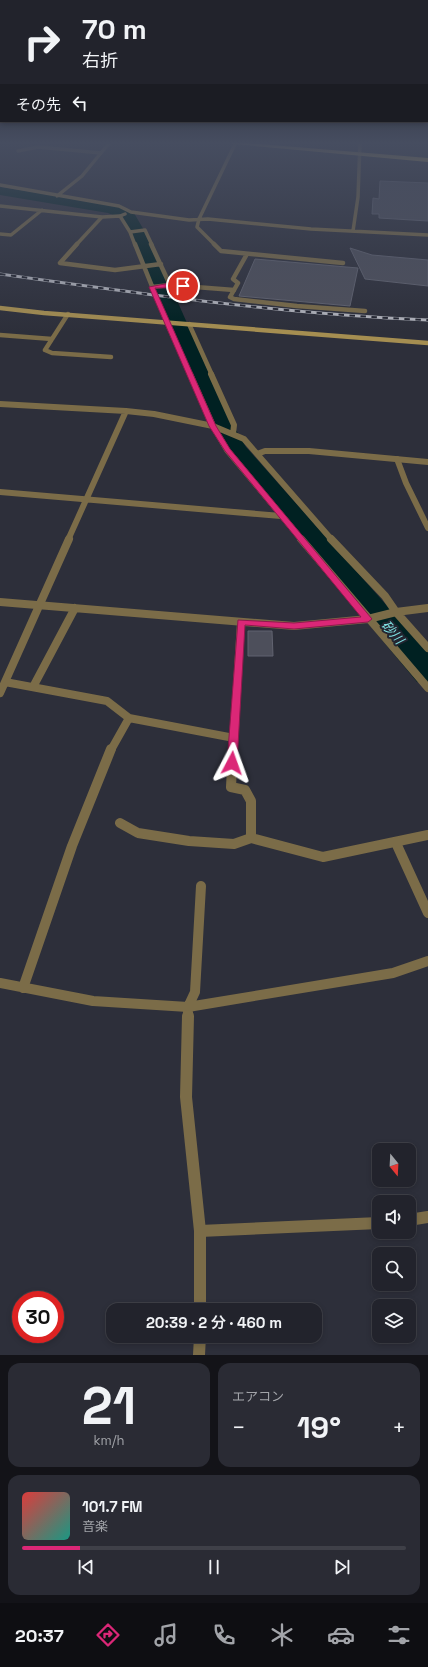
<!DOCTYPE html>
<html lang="ja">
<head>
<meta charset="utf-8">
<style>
	:root { --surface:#22232c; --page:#2a2b34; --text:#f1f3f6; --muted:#a2a4a9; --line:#3f4048; --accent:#db2777 }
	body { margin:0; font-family:"Space Grotesk","Noto Sans JP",sans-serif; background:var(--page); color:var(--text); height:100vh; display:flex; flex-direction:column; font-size:15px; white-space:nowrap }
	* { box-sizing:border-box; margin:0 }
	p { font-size:13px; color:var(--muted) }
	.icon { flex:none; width:22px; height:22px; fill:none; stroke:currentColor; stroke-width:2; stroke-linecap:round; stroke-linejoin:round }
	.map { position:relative; height:1355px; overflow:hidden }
	.sheet { display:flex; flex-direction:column; gap:8px; padding:8px; background:#131318; flex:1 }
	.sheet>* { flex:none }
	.guide { position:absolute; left:0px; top:0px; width:428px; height:122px; box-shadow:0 2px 6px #0003,0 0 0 1px var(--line); background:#22232c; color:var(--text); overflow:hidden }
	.needle { width:26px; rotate:162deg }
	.controls { position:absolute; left:372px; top:1143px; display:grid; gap:8px }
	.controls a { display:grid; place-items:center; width:44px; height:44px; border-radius:8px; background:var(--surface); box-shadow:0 2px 6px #0003,0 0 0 1px var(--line); font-size:20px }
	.speed { position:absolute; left:12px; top:1291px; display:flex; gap:8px; font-size:20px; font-weight:700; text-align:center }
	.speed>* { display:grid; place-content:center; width:52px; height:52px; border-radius:50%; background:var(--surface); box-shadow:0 2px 6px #0003,0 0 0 1px var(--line); line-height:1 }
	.speed .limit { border:6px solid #d22; background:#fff; color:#111 }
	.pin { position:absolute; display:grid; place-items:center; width:34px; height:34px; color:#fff; margin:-17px; border:2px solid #fff; border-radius:50%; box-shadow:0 1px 4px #0007 }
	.me { position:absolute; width:44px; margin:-22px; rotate:4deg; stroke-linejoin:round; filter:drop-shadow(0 0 3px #0008) }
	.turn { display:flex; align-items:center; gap:14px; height:84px; padding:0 16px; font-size:18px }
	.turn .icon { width:52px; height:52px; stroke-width:2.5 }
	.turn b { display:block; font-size:28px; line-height:34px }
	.then { display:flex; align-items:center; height:38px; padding:0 16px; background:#0003; gap:8px; font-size:15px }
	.big { font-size:30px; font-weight:600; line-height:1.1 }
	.sheet .widget { flex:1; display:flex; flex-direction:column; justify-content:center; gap:6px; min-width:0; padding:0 14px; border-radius:12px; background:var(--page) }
	.sheet .dial { align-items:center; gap:0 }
	.dial b { font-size:52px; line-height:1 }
	.song { display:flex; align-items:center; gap:12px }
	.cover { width:48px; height:48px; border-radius:6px; background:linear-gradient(135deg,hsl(0 70% 55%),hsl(170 70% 35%)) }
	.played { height:4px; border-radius:2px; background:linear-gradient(90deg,var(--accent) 15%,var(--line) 15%) }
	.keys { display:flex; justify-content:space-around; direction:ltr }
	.heat { display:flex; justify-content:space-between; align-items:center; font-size:22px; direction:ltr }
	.sheet .tiles { flex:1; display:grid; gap:8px; grid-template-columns:1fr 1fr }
	.widget:last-child { grid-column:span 2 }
	.trip { position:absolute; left:106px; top:1303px; width:216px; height:40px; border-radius:12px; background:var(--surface); box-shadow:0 2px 6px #0003,0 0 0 1px var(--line); font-weight:600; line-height:40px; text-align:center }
	.dock { display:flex; height:64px; justify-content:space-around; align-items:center; background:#0e0e12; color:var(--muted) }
	.dock .icon { width:28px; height:28px }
	.dock .on { color:var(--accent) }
	.dock b { font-size:18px; color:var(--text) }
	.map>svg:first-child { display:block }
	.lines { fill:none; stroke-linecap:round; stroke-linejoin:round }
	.river { fill:#002122; fill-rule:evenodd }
	.building { fill:#4d4f5b; stroke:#616370 }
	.lane-far2 { stroke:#7b6c48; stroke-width:3.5 }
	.lane-far1 { stroke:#7b6c48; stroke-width:4.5 }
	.lane { stroke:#7b6c48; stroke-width:6 }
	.street-far5 { stroke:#7b6c48; stroke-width:3.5 }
	.street-far4 { stroke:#7b6c48; stroke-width:4.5 }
	.street-far3 { stroke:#7b6c48; stroke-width:6 }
	.street-far2 { stroke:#7b6c48; stroke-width:8 }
	.street-far1 { stroke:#7b6c48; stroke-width:10 }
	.street { stroke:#7b6c48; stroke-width:12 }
	.secondary { stroke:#a58e51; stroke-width:4.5 }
	.highway { fill:#e3bf5d; fill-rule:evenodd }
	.rail-casing { stroke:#b2b4bc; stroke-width:3 }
	.rail { stroke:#232530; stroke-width:2; stroke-dasharray:5.5; stroke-linecap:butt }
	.route { fill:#db2777; stroke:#8e194d }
	.labels { text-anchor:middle; stroke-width:4; stroke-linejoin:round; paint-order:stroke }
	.far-water-label { font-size:13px; font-style:italic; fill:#7fe3e5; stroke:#232530 }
</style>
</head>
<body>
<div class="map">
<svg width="428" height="1355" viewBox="0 0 428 1355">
	<rect width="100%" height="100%" fill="#2d2f3a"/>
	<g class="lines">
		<path class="river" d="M0,187l112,17 22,9 18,31 78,176 16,27 182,205v33l-11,-3 -193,-232 -16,-30 -72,-176 -14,-25 -14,-6 -108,-18z"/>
	</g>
	<path class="building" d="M380,181l48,2v38l-49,-3v-4h-7l1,-16 6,1z
		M350,248l22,7 56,5v26l-63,-7z
		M255,259l103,9 -8,38 -111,-10z
		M248,631h24l1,25h-25z"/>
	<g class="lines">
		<path class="lane-far2" d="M199,219l-2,8 18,18"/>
		<path class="lane-far1" d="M214,244l7,7 122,12
			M247,254l-14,25 5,4 -8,14 4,2 63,7 68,5"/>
		<path class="lane" d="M397,459l9,24 22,45"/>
		<path class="street-far5" d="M18,151l20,-4 63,6
			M0,185l119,21 12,6 58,8 19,-1 103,10 117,6
			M57,196l25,-20 28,-34
			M0,206l102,11 18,-1 5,-2
			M120,216l10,16 5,13
			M199,219l37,-77
			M353,231l5,-34 2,-55
			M130,232l15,-2 7,15
			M0,234l11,1 31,-25
			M76,245l26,-28"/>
		<path class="street-far4" d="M77,244l-17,19 55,7 46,-6
			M135,244l31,77 24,54
			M151,244l19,41
			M152,287l18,-2 64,5
			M68,314l-23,36 7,3 59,4
			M189,324l23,51
			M0,335l52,4"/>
		<path class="street-far3" d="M190,374l23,52 14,24 75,90
			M211,374l23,51 -1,9
			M0,404l126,7 28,3 59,12 31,13 88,101
			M257,454l8,-3h44l119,11
			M0,492l281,24
			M68,540l58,-129"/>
		<path class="street-far2" d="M301,539l127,149
			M331,539l54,57 11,16 32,36
			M0,602l294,24 74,-7 28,-7 32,-4
			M5,682l102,19 22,17 105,20
			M33,687l42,-79
			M0,693l69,-154
			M111,750l18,-32
			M233,750l8,-128"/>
		<path class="street-far1" d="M233,749l-2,38 14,3 6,11v37l72,19 105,-22
			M120,823l18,10 51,8 45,3 17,-6
			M396,843l32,70
			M0,983l93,18 95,6 205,-34 35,-12
			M23,988l49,-142 39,-97
			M188,1017v-10l7,-15 6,-106"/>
		<path class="street" d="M188,1016l-2,81 14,134v79
			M409,1220l19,-3
			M200,1231l179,-8
			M199,1355l1,-19"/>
		<path class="secondary" d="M0,308l44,5 384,30"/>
		<path class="highway" d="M212,142h23l193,16v4z"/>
		<g class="rail-casing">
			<path id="rail" d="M0,274c142,20 284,40 428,46"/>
		</g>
		<use href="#rail" class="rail"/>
	</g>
	<linearGradient id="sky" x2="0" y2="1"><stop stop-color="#191a20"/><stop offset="0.43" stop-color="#464d60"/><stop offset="1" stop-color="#464d60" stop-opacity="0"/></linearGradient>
	<rect width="428" height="332" fill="url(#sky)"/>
	<path class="route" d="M170,283l15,3c-3,2 -23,2 -30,2l61,138 14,23 142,170 -4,3 -74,7 -49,-4 -8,138 -1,3 -4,1 -3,-1 -2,-3 11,-143 56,3 67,-6 -136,-166 -16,-25 -60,-139z"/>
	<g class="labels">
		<g class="far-water-label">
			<text transform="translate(393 632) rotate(49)" y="5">砂川</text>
		</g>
	</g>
</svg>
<div class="controls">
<a><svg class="needle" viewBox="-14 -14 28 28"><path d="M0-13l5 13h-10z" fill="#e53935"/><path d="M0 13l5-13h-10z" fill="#a2a4a9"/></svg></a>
<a><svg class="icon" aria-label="sound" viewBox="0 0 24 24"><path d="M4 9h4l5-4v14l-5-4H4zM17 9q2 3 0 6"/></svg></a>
<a><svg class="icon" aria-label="search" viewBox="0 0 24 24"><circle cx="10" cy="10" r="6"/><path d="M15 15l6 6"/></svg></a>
<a><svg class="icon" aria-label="layers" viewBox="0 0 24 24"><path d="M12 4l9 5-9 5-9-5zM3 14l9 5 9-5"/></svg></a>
</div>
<div class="speed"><div class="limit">30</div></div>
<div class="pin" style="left:183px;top:286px;background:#d93025"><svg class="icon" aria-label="arrive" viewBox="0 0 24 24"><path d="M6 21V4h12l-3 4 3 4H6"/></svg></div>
<svg class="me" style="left:232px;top:763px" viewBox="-20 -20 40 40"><path d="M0-17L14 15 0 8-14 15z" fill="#db2777" stroke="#fff" stroke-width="4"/></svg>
<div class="trip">20:39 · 2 分 · 460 m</div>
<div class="guide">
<div class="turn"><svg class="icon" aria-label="right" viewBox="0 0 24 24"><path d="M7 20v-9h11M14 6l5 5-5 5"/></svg><div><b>70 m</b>右折</div></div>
<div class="then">その先<svg class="icon" aria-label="left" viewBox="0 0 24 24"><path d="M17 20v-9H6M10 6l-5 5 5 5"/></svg></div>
</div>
</div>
<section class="sheet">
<div class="tiles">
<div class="widget dial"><b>21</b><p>km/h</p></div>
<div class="widget"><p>エアコン</p>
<div class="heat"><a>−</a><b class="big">19°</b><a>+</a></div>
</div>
<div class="widget">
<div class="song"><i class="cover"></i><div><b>101.7 FM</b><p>音楽</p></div></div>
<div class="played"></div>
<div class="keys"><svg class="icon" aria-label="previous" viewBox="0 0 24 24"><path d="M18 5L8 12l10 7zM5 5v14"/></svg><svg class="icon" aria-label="pause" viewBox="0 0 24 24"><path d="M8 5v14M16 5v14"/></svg><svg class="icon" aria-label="next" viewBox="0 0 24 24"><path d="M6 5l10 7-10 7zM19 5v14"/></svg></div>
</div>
</div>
</section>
<nav class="dock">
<b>20:37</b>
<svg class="icon on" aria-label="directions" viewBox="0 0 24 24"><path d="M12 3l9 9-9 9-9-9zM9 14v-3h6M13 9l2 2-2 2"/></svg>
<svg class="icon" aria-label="music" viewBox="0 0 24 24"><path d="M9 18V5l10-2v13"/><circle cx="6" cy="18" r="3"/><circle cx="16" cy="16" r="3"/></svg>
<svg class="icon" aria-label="phone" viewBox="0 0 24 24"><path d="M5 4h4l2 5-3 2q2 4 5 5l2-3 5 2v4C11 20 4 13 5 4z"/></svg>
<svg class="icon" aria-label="climate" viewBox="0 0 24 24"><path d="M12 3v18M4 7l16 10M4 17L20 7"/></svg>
<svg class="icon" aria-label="car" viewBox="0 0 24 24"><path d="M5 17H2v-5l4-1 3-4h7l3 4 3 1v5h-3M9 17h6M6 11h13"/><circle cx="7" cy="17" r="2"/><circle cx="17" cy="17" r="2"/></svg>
<svg class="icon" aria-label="filters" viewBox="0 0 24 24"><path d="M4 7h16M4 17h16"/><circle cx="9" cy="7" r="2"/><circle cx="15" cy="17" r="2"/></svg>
</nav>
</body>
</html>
